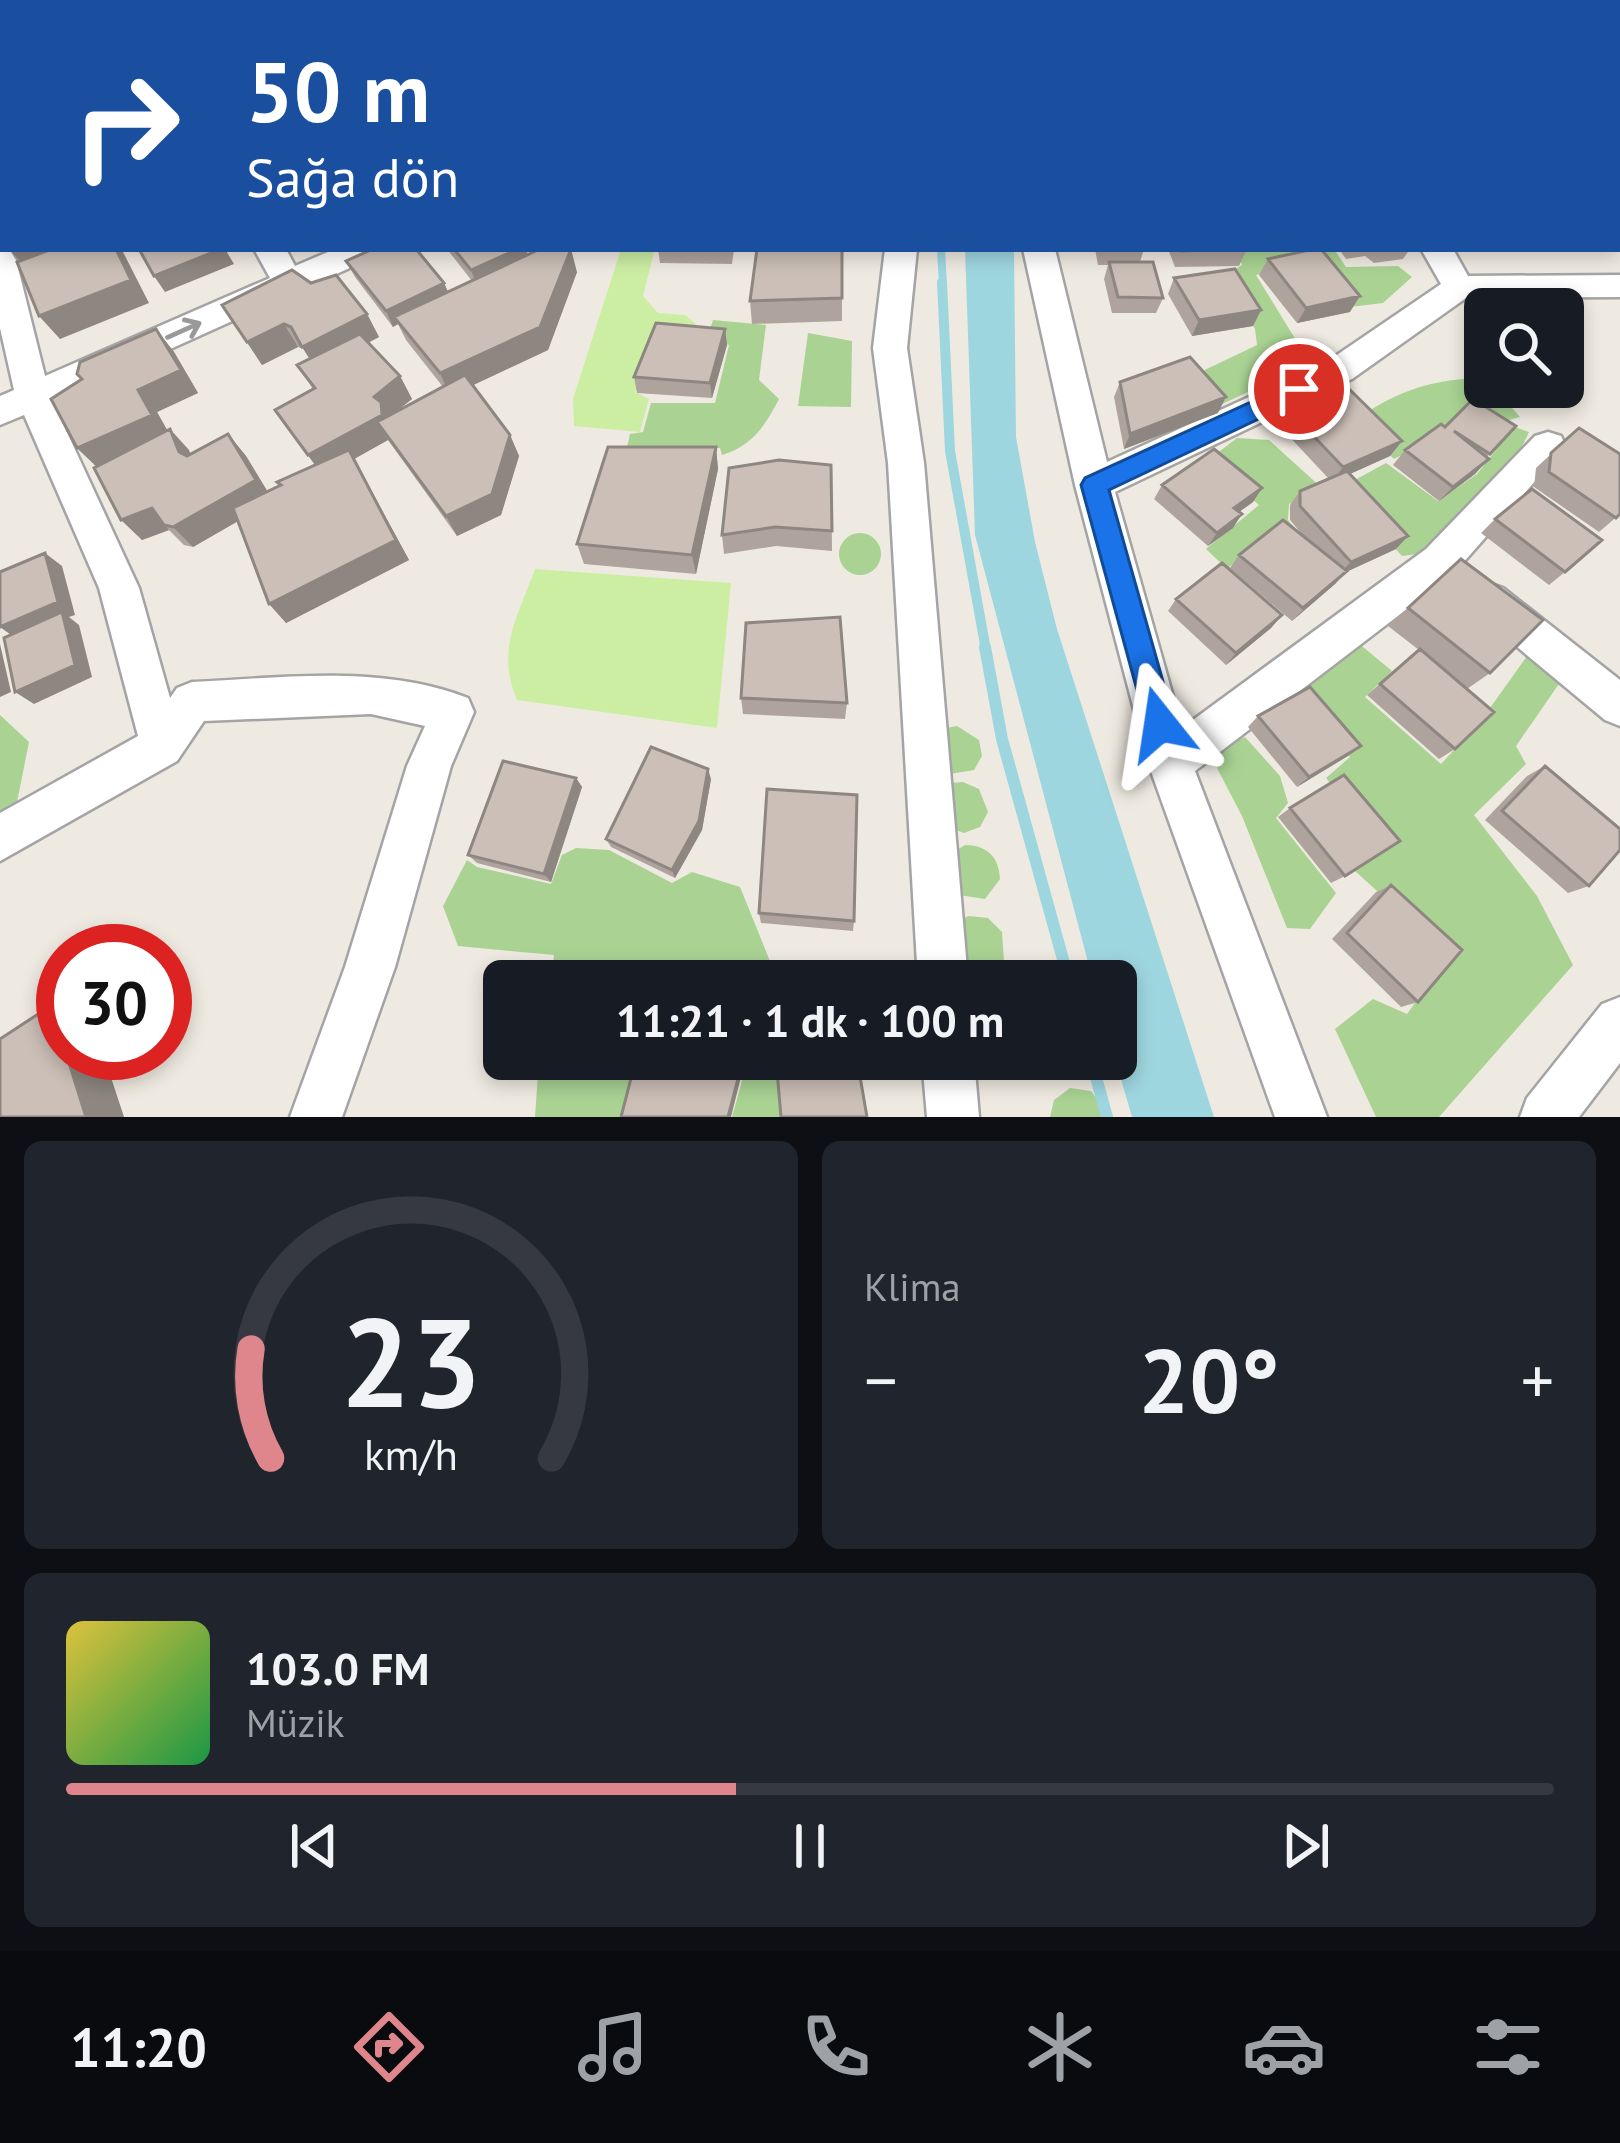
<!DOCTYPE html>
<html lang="tr">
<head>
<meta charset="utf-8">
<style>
	:root { --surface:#171b24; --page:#20242c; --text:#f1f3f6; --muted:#9ea1a6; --line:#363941; --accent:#df868d }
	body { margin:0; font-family:"PT Sans",sans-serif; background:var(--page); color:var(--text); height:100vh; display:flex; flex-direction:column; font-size:45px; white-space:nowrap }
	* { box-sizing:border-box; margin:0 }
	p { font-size:39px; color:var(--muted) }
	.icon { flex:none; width:66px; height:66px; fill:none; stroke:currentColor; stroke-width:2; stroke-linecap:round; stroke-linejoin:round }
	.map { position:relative; height:1117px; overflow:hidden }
	.sheet { display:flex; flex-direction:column; gap:24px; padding:24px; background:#0d0f14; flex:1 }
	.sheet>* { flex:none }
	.top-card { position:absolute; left:0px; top:0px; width:1620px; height:252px; box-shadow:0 6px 18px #0003; background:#1a4fa0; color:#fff; overflow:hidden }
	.tools { position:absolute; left:1464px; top:288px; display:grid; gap:24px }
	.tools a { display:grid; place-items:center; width:120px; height:120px; border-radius:18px; background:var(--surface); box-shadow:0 6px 18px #0003; font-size:60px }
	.speed { position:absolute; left:36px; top:924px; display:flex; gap:24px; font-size:60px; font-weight:700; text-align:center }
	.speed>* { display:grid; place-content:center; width:156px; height:156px; border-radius:50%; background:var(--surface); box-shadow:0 6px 18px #0003; line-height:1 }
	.speed .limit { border:18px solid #d22; background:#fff; color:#111 }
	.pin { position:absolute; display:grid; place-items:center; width:102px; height:102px; color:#fff; margin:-51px; border:6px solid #fff; border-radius:50%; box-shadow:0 3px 12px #0007 }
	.me { position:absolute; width:132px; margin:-66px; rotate:345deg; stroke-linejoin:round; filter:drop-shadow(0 0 9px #0008) }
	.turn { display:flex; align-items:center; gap:42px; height:252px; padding:0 48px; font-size:54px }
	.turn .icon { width:156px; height:156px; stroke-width:2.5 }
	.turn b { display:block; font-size:84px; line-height:102px }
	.big { font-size:90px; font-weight:700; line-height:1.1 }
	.sheet .widget { flex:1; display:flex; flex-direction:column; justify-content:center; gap:18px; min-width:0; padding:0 42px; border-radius:18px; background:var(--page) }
	.sheet .dial { align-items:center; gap:0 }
	.dial svg { height:312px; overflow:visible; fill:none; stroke:var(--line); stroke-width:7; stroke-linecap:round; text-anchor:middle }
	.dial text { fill:var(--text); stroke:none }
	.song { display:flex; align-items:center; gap:36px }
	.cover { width:144px; height:144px; border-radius:18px; background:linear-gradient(135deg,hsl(50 70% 55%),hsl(140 70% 35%)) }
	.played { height:12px; border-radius:6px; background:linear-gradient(90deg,var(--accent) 45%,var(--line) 45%) }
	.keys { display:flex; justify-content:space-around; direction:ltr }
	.heat { display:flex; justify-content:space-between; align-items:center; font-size:66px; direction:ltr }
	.sheet .tiles { flex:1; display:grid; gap:24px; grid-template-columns:1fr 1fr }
	.widget:last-child { grid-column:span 2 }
	.trip { position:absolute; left:483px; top:960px; width:654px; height:120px; border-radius:18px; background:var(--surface); box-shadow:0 6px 18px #0003; font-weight:700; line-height:120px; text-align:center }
	.tabs { display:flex; height:192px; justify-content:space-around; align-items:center; background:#090b0e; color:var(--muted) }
	.tabs .icon { width:84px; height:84px }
	.tabs .active { color:var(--accent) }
	.tabs b { font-size:54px; color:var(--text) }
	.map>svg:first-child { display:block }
	.grass { fill:#cceea3 }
	.forest { fill:#a9d293 }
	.water { fill:#9ed6e0 }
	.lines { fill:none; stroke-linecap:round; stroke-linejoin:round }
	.stream-far2 { stroke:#9ed6e0; stroke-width:8 }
	.stream-far1 { stroke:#9ed6e0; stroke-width:10 }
	.stream { stroke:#9ed6e0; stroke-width:12 }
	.street-casing { stroke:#a4a4a4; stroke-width:5 }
	.street { fill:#fff; fill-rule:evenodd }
	.wall { fill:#afa49d }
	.shaded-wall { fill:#8e8680 }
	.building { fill:#cbbfb7; stroke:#8e8680; stroke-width:3 }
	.oneway { stroke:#999 }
	.route { fill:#1a73e8; stroke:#114b97; stroke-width:3 }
</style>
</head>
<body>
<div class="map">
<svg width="1620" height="1117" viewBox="0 0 1620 1117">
	<rect width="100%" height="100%" fill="#efeae1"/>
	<path class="grass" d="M621,249l33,3 -11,44 15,17 27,2 23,19 -51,4 -22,54 14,7 -9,33 -66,-6 -1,-27z
		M535,569l196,14 -14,145 -200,-28c-21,-51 0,-81 18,-131z"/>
	<path class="forest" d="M1235,249h99l12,18 52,-1 14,11 -29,26 -33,4 -41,-45 -53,13 54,88 -94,44 -26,-30 67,-32 -2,-16 -28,-47v-7l15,-10z
		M713,320l53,5 -7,55 20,19c-14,27 -27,47 -57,56l-2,-7 -93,-1 3,-13 13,-2 8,-29h64l14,-58 -22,-6z
		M808,333l44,8 -1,66 -53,-1z
		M1475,378l24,15 21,24 -22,6 -39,-10 -26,26 -39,20 -39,-39c41,-28 71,-39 120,-42z
		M1512,426l17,6 -13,27 -91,94 -23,3 -62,-68 46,-25 52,38 39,-27 26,-33 -1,-9z
		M1237,438l32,2 54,49 -34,15 -1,16 29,34 -43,-23 -47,38 -21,-20 53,-44 -52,-44z
		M839 554a21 21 0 1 1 42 0a21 21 0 1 1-42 0Z
		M1357,642l35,29 -27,26 76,67 39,-42 47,-66 36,22 -47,68 10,18 -52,51 63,81 36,69 -134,152h-63l-41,-88 38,-30 34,15 42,-58 -94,-85 32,-22 -61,-71 24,-21 -58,-67z
		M0,715l29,27 -12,60 -17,9z
		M957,726l22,14 3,16 -8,14 -24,4 -9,-45z
		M1245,737l35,39 8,27 -12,15 60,75 -26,36 -23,-1 -45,-112 -25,-48 6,-21z
		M963,782l16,7 9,23 -8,15 -16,6 -16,-6 2,-44z
		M965,845c22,0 34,12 35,34l-15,20 -26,-4 -9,-41z
		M576,848l33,2 63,33 20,-11 48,15 38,94h-227l3,-26 -96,-9 -15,-40 24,-46 10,7 74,17 11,-29z
		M969,916l19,2 14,14 2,29c-12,15 -25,18 -41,9l-2,-51z
		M539,1059h101l-14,58h-91z
		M707,1059h68l6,58h-49l11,-40z
		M1070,1088l21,3 20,26h-61l4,-17z"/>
	<path class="water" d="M965,249h49l2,188 19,105 22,87 157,488h-82l-17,-58 1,-78h-23l-118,-446z"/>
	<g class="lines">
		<path class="stream-far2" d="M941,249l2,36"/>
		<path class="stream-far1" d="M942,282l8,169 36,199"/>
		<path class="stream" d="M985,647l17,92 67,242
			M1091,1059l16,58"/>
		<g class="street-casing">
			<path id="street" d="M323,0h34l-37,3z
				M656,0h67l-70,3z
				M882,0h26l1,3h-26z
				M995,0h26v3h-26z
				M1296,0h26l2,3h-26z
				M1466,0h26v3h-26z
				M1620,2v16l-3,1v-16z
				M0,249l11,3 5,8 29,116 225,-98 -16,-29h32l9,17 40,-17h44l-5,8 -321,145 86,186 31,110 7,-10 15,-6c92,-4 188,-18 276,16l6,14 -23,54 -56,201 -53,150h-52l55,-150 62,-201 18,-40 -54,-12 -167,7 -27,40 -177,100v-48l138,-77 -39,-148 -75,-173 -24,10v-29l14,-6 -14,-62z
				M885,249h32l-10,99 17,115 44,518h-50l-30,-518 -15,-115z
				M1023,249h32l52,213 221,-101 113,-77 -20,-35h32l15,27 152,-1v22l-154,1 -114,81 -237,113 67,236 244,-179 109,-113 13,-4 13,4 5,10 -112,127 -259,198 132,346h-52l-127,-354 -73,-278z
				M1489,583l14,5 117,92v46l-15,-6 -130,-108 -6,-12 6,-12z
				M1620,997v66l-41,54h-59l7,-19 75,-94z
				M922,1059h52l5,58h-52z"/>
		</g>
		<use href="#street" class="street"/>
	</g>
	<path class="wall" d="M1620,178v61l-3,-2v-57z
		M447,249h79l2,6 49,17 -29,78 -75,35 37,50 9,21 -18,59 -44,21 -69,-96 -34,19 55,101 -123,63 -48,-102 -45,26 -9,-2 -15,-15 -27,10 -46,-74 -19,-18 79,-119 18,23 24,41 -41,19 10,18 3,-1 20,25 38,-20 18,22 22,36 12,-6 -3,-4 38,-17 -40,-55 38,-21 -16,-24 13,-6 -6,-10 -6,-2 -36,18 -40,-60 89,-22 56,31 12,23 -11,6 32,33 12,23 -19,15 50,-27 -37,-47 -8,-16 -5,3 -38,-50 -9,-16 98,22 4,9 24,-11z
		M658,249h76l-2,15 -72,-1z
		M1095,249h49l-4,13 23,36 -7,15h-44l-8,-34 4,-14h-10z
		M1168,249h79l-8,17 -64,1z
		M1339,249h71l-7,10 -29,4 -9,-7 -19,3z
		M1268,259l82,53 -53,11 -38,-48z
		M1174,278l87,32 -8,16 -61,10 -24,-42z
		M842,298v23l-90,3 -2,-23z
		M725,329l2,16 -15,53 -75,-5 -3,-16z
		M1120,382l98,31 -94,36 -10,-52z
		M1280,401l122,40 -12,15 -40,18 46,75 -50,23 -11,12 -43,37 -62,-53 9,-13 66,-17 -15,-18v-15l10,-14 29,-12 -59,-63z
		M1516,426l-29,31 -12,17 -36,27 -46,-36 12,-15 40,-23z
		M1579,428l41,86 -21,18 -65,-45 2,-19z
		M716,447l2,22 -22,105 -112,-10 -7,-20z
		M831,465l1,86 -56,-5 -52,8 -2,-19z
		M1162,485l100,3 -9,14 -14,10 -6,16 -25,18 -54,-47z
		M1495,519l70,53 -16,13 -68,-52z
		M1461,559l29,114 -23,16 -12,60 -16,10 -72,-64 52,-45 -31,-24z
		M1176,599l106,16 -11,13 -45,37 -58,-54z
		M741,698l106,5 -2,16 -102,-5z
		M1258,716l103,30 -64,41 -49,-60z
		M1545,766l44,120 -21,7 -83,-73 42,-44z
		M576,778l6,9 -31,95 -74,-19 -9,-8z
		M711,779l-9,51 -27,48 -64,-31 -5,-8z
		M1290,808l55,68 -14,7 -53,-66z
		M1391,885l27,117 -17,5 -69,-68 44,-47z
		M759,913l95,8 -1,10 -92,-8z"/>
	<path class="shaded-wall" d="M0,0h109l1,3h-107v24l-3,1z
		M3,115v31l-3,1v-31z
		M17,249h87l-72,26 -21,-24z
		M116,249h5l2,3 26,51 -89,36 -21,-23z
		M221,249h4l9,15 -69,28 -11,-16z
		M518,249h8l4,13 -53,24 -6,-16z
		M571,249l6,23 -29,78 -98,46 -10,-23z
		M444,283l7,16 -57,18 4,7 -5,3 -7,-16z
		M1360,296l-10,16 -53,11 9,-15z
		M1261,310l-8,16 -61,10 7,-16z
		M367,314l12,23 -63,32 -14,-22z
		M284,324l14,23 -36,18 -15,-23z
		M156,329l18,23 24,41 -41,19 14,25 -72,32 -22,-21 61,-58z
		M725,329l2,16 -15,53 -2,-15z
		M400,376l12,23 -23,18 -12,5 11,18 -34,19 55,101 -123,63 -17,-19 54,-128 -15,-21z
		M1226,397l-8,16 -94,36 6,-15z
		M170,429l19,21 9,24 -19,-22z
		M228,434l18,22 27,45 -80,46 -20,-20z
		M510,435l9,21 -18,59 -44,21 -11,-20z
		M1402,441l-12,15 -58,26 11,-15z
		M716,447l2,22 -22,105 -4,-19z
		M1489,459l-14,15 -36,27 14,-14z
		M1262,488l-9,14 -28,20 9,-14z
		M152,508l17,22 -27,10 -21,-20z
		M1242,514l-9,14 -25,18 9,-13z
		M1408,536l-12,13 -50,23 -11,12 -43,37 59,-59z
		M45,553l17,13 13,49 -6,2 10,8 13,52 -58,27 -19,-12 3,-52 -18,-13z
		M1282,615l-11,13 -45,37 10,-12z
		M0,644l11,48 -11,5z
		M1361,746l-13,10 -51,31 12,-10z
		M708,769l3,10 -9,51 -27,48 -3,-8z
		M576,778l6,9 -31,95 -7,-8z
		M52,1005l11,2v35z
		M66,1053h37l21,64h-38z
		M739,1075l2,2 -10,40h-3z"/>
	<path class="building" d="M385,0h81l2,3h-80z
		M550,0h77l1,3h-78z
		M693,0h78v3h-79z
		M1057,0h118l1,3 -118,-1z
		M1227,0h43l2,3h-43z
		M1352,0h46l2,3h-47z
		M3,89v26l-3,1v-26z
		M1620,178v36l-3,-2v-32z
		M3,185v39l-3,-10v-28z
		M52,249h64l15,31 -92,36 -22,-54z
		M139,249h82l-67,27z
		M373,249h43l28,34 -58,28 -40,-50z
		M454,249h64l-47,21z
		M540,249h31l-31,78 -100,46 -46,-56z
		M757,249h85v49l-92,3z
		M1181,249h66l-66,2z
		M1314,249h7l39,47 -54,12 -38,-49z
		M1109,262h44l10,36 -45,-1z
		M1235,269l26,41 -62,10 -25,-42z
		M292,270l19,13 25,-8 31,39 -65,33 -11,-20 -7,-3 -37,18 -25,-37z
		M656,323l69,6 -15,54 -76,-6z
		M156,329l25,41 -43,20 14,25 -75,33 -26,-49 31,-20 -5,-5 3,-12z
		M360,334l40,42 -26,21 7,5 1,13 -74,40 -33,-45 40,-22 -18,-23z
		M1190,357l36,40 -96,37 -10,-52z
		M465,375l45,60 -18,59 -46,22 -69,-94z
		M1345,385l57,56 -59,26 -63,-66 13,-5 13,6z
		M1473,399l43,27 -26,28 -36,-23 35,28 -36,28 -48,-37 36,-26 4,3z
		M1579,428l41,26v60l-4,4 -67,-46 2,-19z
		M170,429l9,23 8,4 41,-22 28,46 -83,47 -9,-2 -12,-17 -31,12 -27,-52z
		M608,447h108l-24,108 -115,-11z
		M1214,449l48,39 -28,20 8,6 -25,19 -55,-48z
		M349,450l47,90 -127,64 -36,-96 48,-23 -4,-3z
		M779,460l52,5 1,66 -57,-4 -53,8 7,-67z
		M1347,471l61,65 -57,26 -51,-56v-15z
		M1532,489l70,51 -37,32 -70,-53z
		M1283,520l64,51 -44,37 -64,-53z
		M45,553l13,49 -58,25v-55z
		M1461,559l82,61 -53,53 -82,-65z
		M1222,563l60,52 -46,38 -60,-54z
		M62,612l13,53 -60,27 -11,-54z
		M840,617l7,86 -106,-5 5,-75z
		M1420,649l74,63 -39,37 -75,-65z
		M1310,687l51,59 -52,31 -51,-61z
		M651,747l57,22 -9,52 -27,49 -66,-31z
		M503,761l73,17 -32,96 -76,-19z
		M1545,766l75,63v21l-31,36 -87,-75z
		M1344,775l56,66 -55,35 -55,-68z
		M767,789l90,6 -3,126 -95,-8z
		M1391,885l71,65 -44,52 -71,-69z
		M52,1005l11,37v11h3l20,64h-86v-78z
		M636,1059h68l35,16 -11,42h-107z
		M776,1059h81l10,58h-86z"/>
	<defs><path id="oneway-shaft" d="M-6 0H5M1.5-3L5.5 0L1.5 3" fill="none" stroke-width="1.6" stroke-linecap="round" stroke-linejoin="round" transform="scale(3)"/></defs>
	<use class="oneway" href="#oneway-shaft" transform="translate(184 330) rotate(-24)"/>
	<path class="route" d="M1299,380l8,3v13l-198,94 66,234 -5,10 -10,4 -11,-4 -68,-249 4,-7z"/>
</svg>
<div class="tools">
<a><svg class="icon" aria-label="search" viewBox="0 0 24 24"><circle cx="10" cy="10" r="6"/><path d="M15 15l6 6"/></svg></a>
</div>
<div class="speed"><div class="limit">30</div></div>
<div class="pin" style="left:1299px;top:389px;background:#d93025"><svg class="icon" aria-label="arrive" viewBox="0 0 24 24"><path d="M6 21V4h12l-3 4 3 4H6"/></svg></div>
<svg class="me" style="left:1160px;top:724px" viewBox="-20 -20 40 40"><path d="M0-17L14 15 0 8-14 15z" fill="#1a73e8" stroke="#fff" stroke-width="4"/></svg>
<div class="trip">11:21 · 1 dk · 100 m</div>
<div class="top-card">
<div class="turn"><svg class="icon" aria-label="right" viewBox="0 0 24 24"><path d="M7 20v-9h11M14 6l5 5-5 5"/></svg><div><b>50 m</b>Sağa dön</div></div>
</div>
</div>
<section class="sheet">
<div class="tiles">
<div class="widget dial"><svg viewBox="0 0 100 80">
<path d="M14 69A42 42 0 1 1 86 69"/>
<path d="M14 69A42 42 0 0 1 9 41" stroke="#df868d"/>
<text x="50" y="56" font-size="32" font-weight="700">23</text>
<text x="50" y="72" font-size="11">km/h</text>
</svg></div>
<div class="widget"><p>Klima</p>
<div class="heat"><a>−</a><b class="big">20°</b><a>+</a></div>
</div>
<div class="widget">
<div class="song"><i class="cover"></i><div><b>103.0 FM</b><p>Müzik</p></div></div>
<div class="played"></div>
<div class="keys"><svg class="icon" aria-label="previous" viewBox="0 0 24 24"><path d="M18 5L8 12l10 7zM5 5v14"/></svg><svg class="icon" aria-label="pause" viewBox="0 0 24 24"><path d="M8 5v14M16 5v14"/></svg><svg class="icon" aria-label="next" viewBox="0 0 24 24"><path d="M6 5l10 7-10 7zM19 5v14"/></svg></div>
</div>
</div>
</section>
<nav class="tabs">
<b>11:20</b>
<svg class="icon active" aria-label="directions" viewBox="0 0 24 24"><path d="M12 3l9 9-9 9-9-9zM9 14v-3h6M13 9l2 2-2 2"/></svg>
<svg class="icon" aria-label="music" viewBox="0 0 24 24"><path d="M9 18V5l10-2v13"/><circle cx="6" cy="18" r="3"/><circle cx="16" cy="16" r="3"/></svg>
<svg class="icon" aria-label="phone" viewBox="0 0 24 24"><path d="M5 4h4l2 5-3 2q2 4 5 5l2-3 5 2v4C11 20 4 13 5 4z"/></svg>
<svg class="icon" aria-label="climate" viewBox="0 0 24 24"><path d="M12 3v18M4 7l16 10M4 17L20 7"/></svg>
<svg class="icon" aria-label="car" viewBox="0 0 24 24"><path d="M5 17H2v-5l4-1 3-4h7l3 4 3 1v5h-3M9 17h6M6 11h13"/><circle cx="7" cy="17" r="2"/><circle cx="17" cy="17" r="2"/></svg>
<svg class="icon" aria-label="filters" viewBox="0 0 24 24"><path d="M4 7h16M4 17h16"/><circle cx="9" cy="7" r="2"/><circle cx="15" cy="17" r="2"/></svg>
</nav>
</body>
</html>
